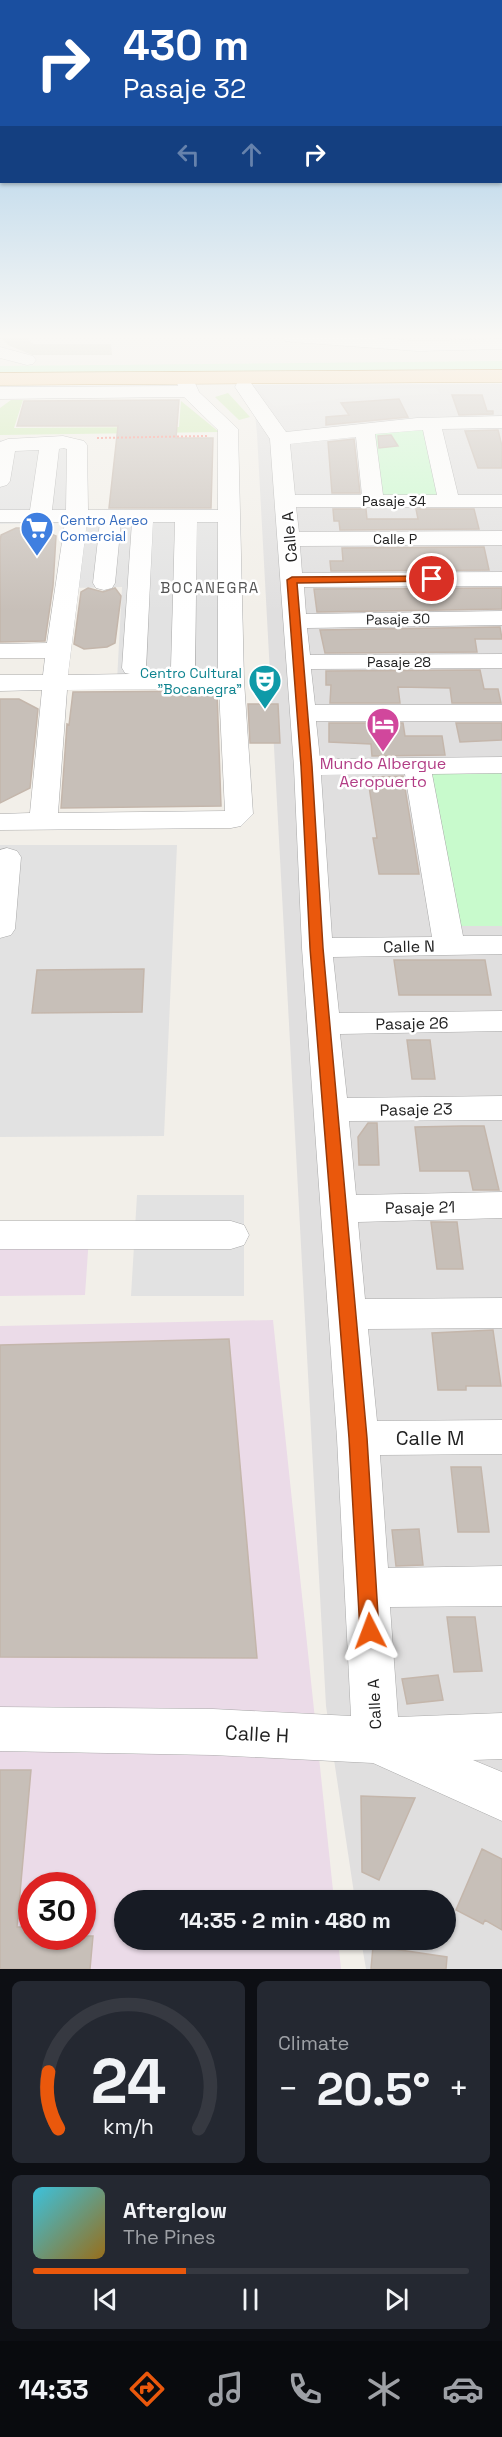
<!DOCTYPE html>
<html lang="en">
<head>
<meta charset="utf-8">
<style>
	:root { --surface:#171b24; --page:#242831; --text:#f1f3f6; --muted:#9ea1a6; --line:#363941; --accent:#ea580c }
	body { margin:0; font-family:"Space Grotesk",sans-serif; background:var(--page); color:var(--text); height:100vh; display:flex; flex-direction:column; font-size:22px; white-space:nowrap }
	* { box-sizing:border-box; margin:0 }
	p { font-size:20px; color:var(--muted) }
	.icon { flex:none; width:33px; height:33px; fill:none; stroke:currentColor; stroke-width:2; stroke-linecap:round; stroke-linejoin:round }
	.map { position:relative; height:1969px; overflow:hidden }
	.details { display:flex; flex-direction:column; gap:12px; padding:12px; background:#0d0f14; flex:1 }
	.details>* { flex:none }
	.hud { position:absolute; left:0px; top:0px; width:502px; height:183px; box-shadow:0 2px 4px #0004; background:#1a4fa0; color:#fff; overflow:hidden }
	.speed { position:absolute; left:18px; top:1872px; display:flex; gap:12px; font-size:30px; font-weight:700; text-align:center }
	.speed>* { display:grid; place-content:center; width:78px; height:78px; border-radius:50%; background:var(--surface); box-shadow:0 2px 4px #0004; line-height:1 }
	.speed .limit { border:9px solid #d22; background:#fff; color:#111 }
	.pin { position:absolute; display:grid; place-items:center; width:51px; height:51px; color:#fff; margin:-26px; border:3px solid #fff; border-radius:50%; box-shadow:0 2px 6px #0007 }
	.me { position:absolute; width:66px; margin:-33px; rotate:357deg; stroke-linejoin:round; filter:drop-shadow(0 0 4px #0008) }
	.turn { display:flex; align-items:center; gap:21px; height:126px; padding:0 24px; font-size:27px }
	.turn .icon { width:78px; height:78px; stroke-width:2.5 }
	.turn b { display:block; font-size:42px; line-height:51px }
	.lanes { display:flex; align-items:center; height:57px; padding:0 24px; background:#0003; justify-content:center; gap:30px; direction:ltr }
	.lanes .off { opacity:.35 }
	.big { font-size:45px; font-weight:700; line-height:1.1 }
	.details .tile { flex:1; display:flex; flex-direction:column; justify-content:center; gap:9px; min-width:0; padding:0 21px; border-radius:9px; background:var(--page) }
	.details .dial { align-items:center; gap:0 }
	.dial svg { height:156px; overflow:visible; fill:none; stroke:var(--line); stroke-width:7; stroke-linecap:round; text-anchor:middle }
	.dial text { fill:var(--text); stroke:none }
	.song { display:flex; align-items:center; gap:18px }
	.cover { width:72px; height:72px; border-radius:9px; background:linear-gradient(135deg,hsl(190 70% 55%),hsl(40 70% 35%)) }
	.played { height:6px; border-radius:3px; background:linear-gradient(90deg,var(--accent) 35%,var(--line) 35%) }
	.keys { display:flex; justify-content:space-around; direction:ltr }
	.heat { display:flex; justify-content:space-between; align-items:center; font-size:33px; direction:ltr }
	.details .tiles { flex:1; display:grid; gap:12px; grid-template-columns:1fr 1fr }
	.tile:last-child { grid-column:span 2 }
	.trip { position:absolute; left:114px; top:1890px; width:342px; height:60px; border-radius:30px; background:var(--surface); box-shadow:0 2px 4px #0004; font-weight:700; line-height:60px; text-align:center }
	.tabs { display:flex; height:96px; justify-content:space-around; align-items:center; background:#090b0e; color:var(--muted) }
	.tabs .icon { width:42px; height:42px }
	.tabs .active { color:var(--accent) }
	.tabs b { font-size:27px; color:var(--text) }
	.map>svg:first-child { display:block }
	.residential { fill:#e0dfdf }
	.industrial { fill:#ebdbe8; fill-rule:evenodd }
	.construction { fill:#c7c7b4 }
	.grass { fill:#cdebb0 }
	.park { fill:#c8facc }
	.parking { fill:#e2e2e2 }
	.building { fill:#c7bfb8; stroke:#c4b6ab; stroke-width:1.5 }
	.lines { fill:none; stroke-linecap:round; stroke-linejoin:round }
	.minor-casing { stroke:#a9a9a9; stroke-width:1 }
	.major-casing { stroke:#a06b00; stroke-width:1 }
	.path { stroke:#fa8072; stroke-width:2; stroke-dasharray:2 2; stroke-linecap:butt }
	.minor { fill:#fff; fill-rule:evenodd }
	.major { fill:#fcd6a4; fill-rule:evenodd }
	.route { fill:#ea580c; stroke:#983908; stroke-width:1.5 }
	.labels { text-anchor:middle; stroke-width:5; stroke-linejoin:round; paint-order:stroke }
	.far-street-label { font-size:14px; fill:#222; stroke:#fff }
	.far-shop-label { font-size:14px; fill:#366cbe; stroke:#fff; text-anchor:start }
	.far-culture-label { font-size:14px; fill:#0d838f; stroke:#fff; text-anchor:end }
	.far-neighbourhood-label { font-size:15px; letter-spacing:1.5px; fill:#555; stroke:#fff }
	.street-label { font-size:16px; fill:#222; stroke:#fff }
	.hotel-label { font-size:16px; fill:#b23c85; stroke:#fff }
	.near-street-label { font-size:20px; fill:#222; stroke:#fff }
</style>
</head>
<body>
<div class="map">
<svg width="502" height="1969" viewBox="0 0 502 1969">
	<rect width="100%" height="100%" fill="#f2efe9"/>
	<path class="residential" d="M502,384v1585h-136l-5,-29h85v-40h-91l-29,-194 -69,-1272 -5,-49z"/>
	<path class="industrial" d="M89,1237l-4,58 -85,1v-58z
		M273,1320l61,580h-210v40h214l3,29h-341v-643zM32,1886h50v50h-50z"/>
	<path class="construction" d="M0,337h26l7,7h78l1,11h-80l-24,-10z"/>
	<path class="grass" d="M228,393l22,24 -11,3 -24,-23z
		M11,400h12l-9,28 165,-1 2,-26 38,31 -219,3v-27z"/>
	<path class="park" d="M502,361v8l-502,4v-7z
		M422,426l20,71 -61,1 -10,-68z
		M501,771l1,155h-46l-31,-154z"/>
	<path class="parking" d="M436,388l4,6 -95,4 -70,9 -16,-17z
		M82,439l-8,71 150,-1 6,171 -113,1 5,-94 -50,1 6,-65 -78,1v-84z
		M0,845h177l-13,291 -164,1z
		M137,1195h107v101h-113z"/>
	<path class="building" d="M452,395h30l5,16h6v3l-34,1z
		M399,399l9,18 -82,8v-8l23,-2 -8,-12z
		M179,400l-3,38h37l-2,70h-102l9,-82h-101l7,-25z
		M498,430l4,16v22h-24l-13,-37z
		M391,435l7,11 -19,2 -1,-12z
		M354,439l6,54h-28l-4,-51z
		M333,509h33l1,10h51l-2,-10h58l5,20 -139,1 -1,-9h-5z
		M16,528h20l20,8 -3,50 -8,55 -45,1v-100l1,-7z
		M484,547l5,23 -158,1 -1,-10h13l-1,-13z
		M88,588l15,4 12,-4 6,8 -6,47 -8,4 -23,2 -10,-5 7,-52z
		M502,588v21l-185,3 -3,-23z
		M500,627l2,12h-27l2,13 -152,1 -5,-23z
		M480,670l4,19h14l3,14h-49l-2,-15 -52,-1 2,16h-70l1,-18h-5v-14z
		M217,691l4,115 -160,2 6,-84 2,1 4,-33z
		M0,699h19l19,10 -8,79 -30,15z
		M248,704h30l2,39h-30z
		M329,723h74l2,13h37l3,19 -73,1 -1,-12 -42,-2z
		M456,723h46v17l-42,2z
		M403,776l16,98h-40l-6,-36h4l-9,-58h6l-1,-3z
		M394,960h91l6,35h-92z
		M144,969l-2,43 -110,1 5,-43z
		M407,1040h23l5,39h-23z
		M368,1123h9l2,42h-20l-1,-28z
		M462,1126h22l15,64h-26l-4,-19h-49l-5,-44z
		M431,1222h26l6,47h-26z
		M493,1330l8,56h-35v4h-28l-6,-57z
		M229,1339l28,319 -257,-1v-312z
		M451,1467h30l8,65h-31z
		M419,1529l4,36 -27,1 -4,-36z
		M447,1617h28l7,54 -28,1z
		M438,1675l5,25 -36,4 -5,-25z
		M0,1770h31l-14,157h15v9h61l-3,33h-90z
		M361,1796l54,2 -36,82 -17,-8z
		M482,1849l20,10v71l-17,-10 -2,4 -27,-14z
		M373,1946l74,11 -1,12h-75z"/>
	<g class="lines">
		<g class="minor-casing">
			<path id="minor" d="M283,337h79l56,4 84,-2v10l-84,2 -126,-9 -6,-1z
				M0,347l33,9 3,4 -3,4 -6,1 -27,-7z
				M184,372l7,2 8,18 39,37 6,252 9,133 -12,12 -10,2 -231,2v-16l30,-1 12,-123 -42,1v-16h43l2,-17h-45v-14l47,-1 18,-121h-65v-12h30l9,-60 -24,1 -5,30 -3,4 -7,2v-45l8,-3 55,-3 21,5 3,4 1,65h130v-80l-34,-33 -184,2v-12l178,-1 -3,-8 2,-4zM63,448l4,1 -1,61h-14l7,-61zM87,522h13l-7,61 3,5 8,2 8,-2 3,-5 6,-61h11l-10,146 3,5 5,1 -62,1zM153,522h22l-4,146 6,6h-38l4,-1 3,-5zM197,522h21v152h-29l6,-6zM219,689l6,122 -167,2 9,-123z
				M244,381l7,2 35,49 131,-14 85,-2v12l-60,1 16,66h44v12h-206l3,25 203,-1v14l-202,1 2,27 200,-1v14l-198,1 2,27 196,-3v14l-195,3 3,27 192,-1v14l-191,1 4,36h187v16h-186l4,38 182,-2v16l-70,1 31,162h39v18l-169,3 6,56 163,-2v20l-162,3 7,64 155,-2v24l-153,1 7,74 146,-3v26l-144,4 7,77 137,-1v30l-134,1 9,92 125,-1v34l-122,1 8,113 114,-2v40l-112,1 8,110 104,-4v46l-29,1 29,12v49l-129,-58 -160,-8 -213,-4v-44l213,2 138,7 -14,-278 -35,-490 -8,-181 -24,-328 -35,-52 2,-4zM423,430l14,65h-54l-8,-61zM356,437l6,58h-67l-5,-51zM405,774l27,163 -100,1 -11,-163z
				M7,848l10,3 4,6 -6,72 -4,6 -11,3v-88z
				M0,1221h231l13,4 5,10 -5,10 -13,4h-231z"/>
		</g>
		<g class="major-casing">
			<path id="major" d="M502,370v12l-502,3v-12z"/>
		</g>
		<path class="path" d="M97,438l110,-2"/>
		<use href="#minor" class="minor"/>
		<use href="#major" class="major"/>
	</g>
	<linearGradient id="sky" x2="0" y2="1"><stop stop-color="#8fc0e4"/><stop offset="0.55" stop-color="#f9f8f5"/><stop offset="1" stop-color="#f9f8f5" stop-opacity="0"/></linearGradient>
	<rect width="502" height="612" fill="url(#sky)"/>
	<path class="route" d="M432,576l5,3 -1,2 -139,2 15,183 11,182 44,490 12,193 -2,6 -7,3 -7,-3 -3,-6 -11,-193 -39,-490 -9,-182 -14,-186 5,-3z"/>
	<defs>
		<g id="supermarket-pin" transform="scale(1.725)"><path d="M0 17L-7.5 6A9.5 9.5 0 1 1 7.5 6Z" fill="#3f7fe0" stroke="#fff"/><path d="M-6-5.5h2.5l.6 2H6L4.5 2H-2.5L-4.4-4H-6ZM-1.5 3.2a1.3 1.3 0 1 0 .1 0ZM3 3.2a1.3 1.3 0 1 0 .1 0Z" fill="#fff"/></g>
		<g id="theatre-pin" transform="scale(1.725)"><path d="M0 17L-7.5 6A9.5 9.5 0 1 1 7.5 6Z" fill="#0f9aa8" stroke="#fff"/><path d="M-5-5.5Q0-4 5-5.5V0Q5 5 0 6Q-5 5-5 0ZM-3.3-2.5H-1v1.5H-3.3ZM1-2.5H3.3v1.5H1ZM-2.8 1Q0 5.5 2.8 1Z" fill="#fff"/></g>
		<g id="hotel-pin" transform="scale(1.725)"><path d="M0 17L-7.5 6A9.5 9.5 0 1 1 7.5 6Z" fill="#d1479c" stroke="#fff"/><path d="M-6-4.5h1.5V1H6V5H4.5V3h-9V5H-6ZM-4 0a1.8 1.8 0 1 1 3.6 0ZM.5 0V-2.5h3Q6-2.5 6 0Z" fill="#fff"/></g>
	</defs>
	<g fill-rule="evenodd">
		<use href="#supermarket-pin" x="37" y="528"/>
		<use href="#theatre-pin" x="265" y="681"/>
		<use href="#hotel-pin" x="383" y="724"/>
	</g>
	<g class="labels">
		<g class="far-street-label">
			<text x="394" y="506">Pasaje 34</text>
			<text x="395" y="544">Calle P</text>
			<text transform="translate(398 619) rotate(-1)" y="5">Pasaje 30</text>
			<text x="399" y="667">Pasaje 28</text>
		</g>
		<g class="far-shop-label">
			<text x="60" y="525">Centro Aereo<tspan x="60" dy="16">Comercial</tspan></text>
		</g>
		<g class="far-culture-label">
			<text x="242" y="678">Centro Cultural<tspan x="242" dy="16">"Bocanegra"</tspan></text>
		</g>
		<g class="far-neighbourhood-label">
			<text x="210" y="593">BOCANEGRA</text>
		</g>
		<g class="street-label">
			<text transform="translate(289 537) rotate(-95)" y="6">Calle A</text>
			<text transform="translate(409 946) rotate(-1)" y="6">Calle N</text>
			<text transform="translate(412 1023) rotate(-1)" y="6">Pasaje 26</text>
			<text transform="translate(416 1109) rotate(-1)" y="6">Pasaje 23</text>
			<text transform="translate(420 1207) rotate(-1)" y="6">Pasaje 21</text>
			<text transform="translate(374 1704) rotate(-93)" y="6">Calle A</text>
		</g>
		<g class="hotel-label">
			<text x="383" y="769">Mundo Albergue<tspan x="383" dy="18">Aeropuerto</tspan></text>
		</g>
		<g class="near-street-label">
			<text x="430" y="1445">Calle M</text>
			<text transform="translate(257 1734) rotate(3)" y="7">Calle H</text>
		</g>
	</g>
</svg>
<div class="speed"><div class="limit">30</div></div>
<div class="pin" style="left:432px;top:579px;background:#d93025"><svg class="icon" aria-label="arrive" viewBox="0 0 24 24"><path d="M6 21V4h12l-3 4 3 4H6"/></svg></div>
<svg class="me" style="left:370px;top:1631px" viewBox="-20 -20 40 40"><path d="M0-17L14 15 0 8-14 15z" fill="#ea580c" stroke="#fff" stroke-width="4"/></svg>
<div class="trip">14:35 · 2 min · 480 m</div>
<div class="hud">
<div class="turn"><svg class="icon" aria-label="right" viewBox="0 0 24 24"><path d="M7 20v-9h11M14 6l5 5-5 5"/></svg><div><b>430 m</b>Pasaje 32</div></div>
<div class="lanes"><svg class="icon off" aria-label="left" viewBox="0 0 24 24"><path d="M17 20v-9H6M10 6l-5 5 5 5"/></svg><svg class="icon off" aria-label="ahead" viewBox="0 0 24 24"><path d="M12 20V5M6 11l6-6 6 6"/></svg><svg class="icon" aria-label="right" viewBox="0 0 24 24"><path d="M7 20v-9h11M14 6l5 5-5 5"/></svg></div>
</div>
</div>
<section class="details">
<div class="tiles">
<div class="tile dial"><svg viewBox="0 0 100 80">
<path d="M14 69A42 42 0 1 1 86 69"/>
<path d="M14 69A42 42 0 0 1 9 40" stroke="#ea580c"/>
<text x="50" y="56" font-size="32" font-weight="700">24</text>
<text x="50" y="72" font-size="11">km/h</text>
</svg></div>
<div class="tile"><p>Climate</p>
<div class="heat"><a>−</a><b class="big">20.5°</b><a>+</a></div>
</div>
<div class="tile">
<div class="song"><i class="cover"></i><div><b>Afterglow</b><p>The Pines</p></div></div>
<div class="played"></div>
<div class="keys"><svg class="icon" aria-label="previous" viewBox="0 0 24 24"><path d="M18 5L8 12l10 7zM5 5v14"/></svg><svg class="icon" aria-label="pause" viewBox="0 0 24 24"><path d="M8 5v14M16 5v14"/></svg><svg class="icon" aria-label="next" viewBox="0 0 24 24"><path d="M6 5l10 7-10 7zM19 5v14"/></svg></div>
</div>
</div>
</section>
<nav class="tabs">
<b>14:33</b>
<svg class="icon active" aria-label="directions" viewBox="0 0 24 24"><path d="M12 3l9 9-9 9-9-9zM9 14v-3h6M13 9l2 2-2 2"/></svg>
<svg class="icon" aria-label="music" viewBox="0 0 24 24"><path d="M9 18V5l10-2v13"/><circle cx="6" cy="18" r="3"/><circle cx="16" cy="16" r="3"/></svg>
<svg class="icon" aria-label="phone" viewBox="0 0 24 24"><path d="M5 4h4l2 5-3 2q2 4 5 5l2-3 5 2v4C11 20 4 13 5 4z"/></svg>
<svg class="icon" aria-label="climate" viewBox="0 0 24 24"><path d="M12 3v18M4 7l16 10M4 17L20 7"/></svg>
<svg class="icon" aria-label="car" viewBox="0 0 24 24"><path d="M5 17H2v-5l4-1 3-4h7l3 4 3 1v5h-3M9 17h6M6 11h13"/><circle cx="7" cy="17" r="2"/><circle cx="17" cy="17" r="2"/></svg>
</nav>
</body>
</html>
